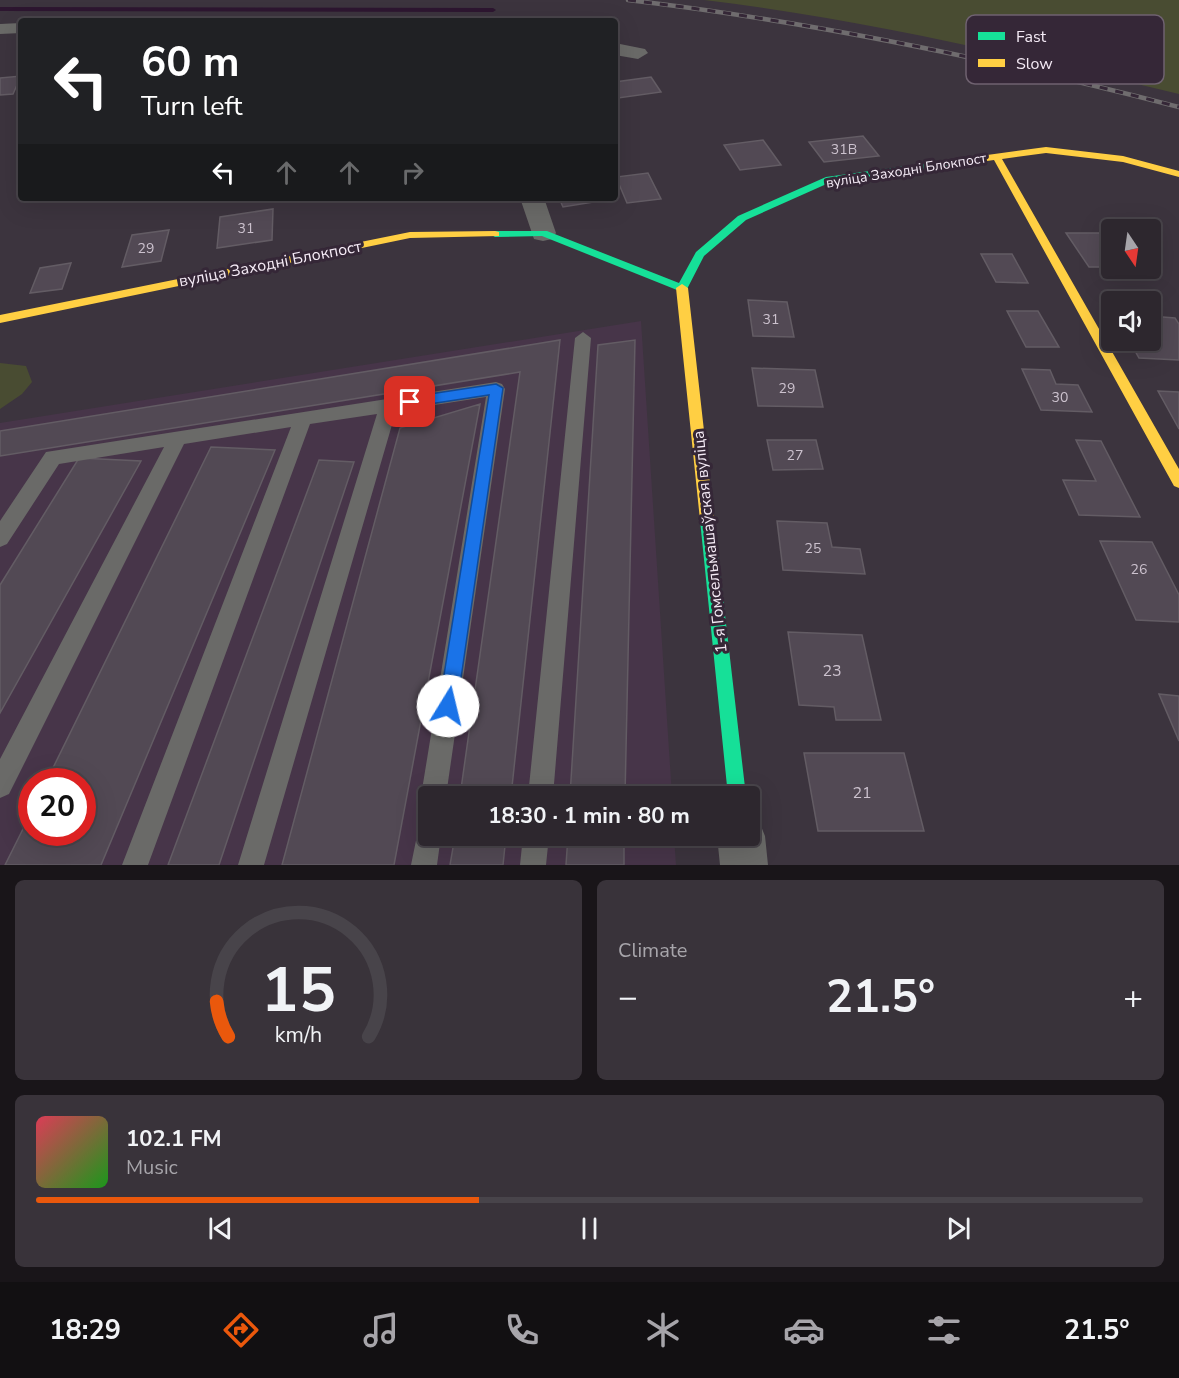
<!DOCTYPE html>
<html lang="en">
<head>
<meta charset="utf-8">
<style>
	:root { --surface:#2d272e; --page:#39333a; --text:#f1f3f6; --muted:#a7a5aa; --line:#48444a; --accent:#ea580c }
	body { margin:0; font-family:"Nunito Sans",sans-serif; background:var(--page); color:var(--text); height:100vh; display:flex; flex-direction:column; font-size:22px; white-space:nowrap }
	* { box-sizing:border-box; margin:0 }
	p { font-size:20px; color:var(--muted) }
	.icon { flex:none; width:33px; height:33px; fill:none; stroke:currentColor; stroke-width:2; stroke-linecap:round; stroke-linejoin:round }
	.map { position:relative; height:865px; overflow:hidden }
	.side { display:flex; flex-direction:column; gap:15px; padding:15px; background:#191519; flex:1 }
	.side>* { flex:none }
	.top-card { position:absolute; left:18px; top:18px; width:600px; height:183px; border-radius:6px; box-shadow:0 6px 24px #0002,0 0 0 2px var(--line); background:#202124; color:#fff; overflow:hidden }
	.needle { width:39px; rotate:167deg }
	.fabs { position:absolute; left:1101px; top:219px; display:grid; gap:12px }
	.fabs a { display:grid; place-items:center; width:60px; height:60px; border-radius:6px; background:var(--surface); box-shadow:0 6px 24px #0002,0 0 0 2px var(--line); font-size:30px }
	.speed { position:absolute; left:18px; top:768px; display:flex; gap:12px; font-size:30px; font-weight:700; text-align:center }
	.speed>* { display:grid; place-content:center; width:78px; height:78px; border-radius:50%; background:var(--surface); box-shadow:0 6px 24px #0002,0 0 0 2px var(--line); line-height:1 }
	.speed .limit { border:9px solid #d22; background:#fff; color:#111 }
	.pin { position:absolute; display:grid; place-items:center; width:51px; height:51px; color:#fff; margin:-26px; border-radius:12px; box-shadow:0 3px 9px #0006 }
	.me { position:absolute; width:66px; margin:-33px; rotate:9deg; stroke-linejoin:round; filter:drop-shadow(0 0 4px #0008) }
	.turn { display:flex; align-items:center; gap:21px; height:126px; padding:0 24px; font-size:27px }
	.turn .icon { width:78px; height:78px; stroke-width:2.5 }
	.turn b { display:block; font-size:42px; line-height:51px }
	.lanes { display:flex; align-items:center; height:57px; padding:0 24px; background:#0003; justify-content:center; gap:30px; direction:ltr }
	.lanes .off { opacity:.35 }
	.big { font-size:45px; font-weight:700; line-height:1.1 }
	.side .widget { flex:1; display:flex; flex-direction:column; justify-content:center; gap:9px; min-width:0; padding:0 21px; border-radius:9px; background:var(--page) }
	.side .dial { align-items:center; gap:0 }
	.dial svg { height:156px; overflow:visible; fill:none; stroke:var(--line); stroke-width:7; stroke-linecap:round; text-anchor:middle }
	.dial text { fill:var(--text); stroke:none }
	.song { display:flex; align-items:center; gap:18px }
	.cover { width:72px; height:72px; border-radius:9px; background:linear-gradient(135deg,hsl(350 70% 55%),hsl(120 70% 35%)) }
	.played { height:6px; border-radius:3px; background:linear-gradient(90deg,var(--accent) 40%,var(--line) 40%) }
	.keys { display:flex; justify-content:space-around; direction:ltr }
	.heat { display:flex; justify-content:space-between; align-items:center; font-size:33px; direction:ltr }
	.side .tiles { flex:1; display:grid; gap:15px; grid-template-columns:1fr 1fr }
	.widget:last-child { grid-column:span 2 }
	.trip { position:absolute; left:418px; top:786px; width:342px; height:60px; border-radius:6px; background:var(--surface); box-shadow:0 6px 24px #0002,0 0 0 2px var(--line); font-weight:700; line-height:60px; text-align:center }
	.dock { display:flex; height:96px; justify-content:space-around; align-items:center; background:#121012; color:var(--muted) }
	.dock .icon { width:42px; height:42px }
	.dock .on { color:var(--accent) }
	.dock b { font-size:27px; color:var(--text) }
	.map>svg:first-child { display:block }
	.built { fill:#473549; fill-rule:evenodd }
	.green { fill:#494c32 }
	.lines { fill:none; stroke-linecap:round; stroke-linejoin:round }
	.stream { fill:#2d1630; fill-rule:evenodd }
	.building { fill:#524954; stroke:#635c64; stroke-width:1.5 }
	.lane { fill:#6a6a68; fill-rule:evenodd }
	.street { fill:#6a6a68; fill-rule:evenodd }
	.fast { fill:#16e098; fill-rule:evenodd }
	.slow { fill:#ffcf43; fill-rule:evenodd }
	.rail-casing { stroke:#6f6c6e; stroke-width:4.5 }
	.rail { stroke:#352737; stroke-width:3; stroke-dasharray:8; stroke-linecap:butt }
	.route { fill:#1a73e8; stroke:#114b97; stroke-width:1.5 }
	.labels { text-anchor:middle; stroke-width:6; stroke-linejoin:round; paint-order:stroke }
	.number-label { font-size:14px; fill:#ccc2ce }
	.far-street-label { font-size:14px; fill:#f5ebf6; stroke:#352737 }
	.street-label { font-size:16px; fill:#f5ebf6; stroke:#352737 }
	.near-number-label { font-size:16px; fill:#ccc2ce }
	.key { fill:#352737; stroke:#6f6270; stroke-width:1.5 }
	.key-label { font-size:16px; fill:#f5ebf6 }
</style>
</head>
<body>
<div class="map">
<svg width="1179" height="865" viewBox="0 0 1179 865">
	<rect width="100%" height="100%" fill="#3c343e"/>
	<path class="built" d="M641,321l31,475h-243v40h245l2,29h-676v-442zM32,782h50v50h-50z"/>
	<path class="green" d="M704,0h475v94c-157,-37 -314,-75 -475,-94z
		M0,363l26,3 6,16 -10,12 -22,15z"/>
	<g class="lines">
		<path class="stream" d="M0,7l493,1 3,2 -3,2 -493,-1z"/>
	</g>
	<path class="building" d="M21,76l-8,18 -13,1v-17z
		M651,77l10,15 -43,6 -3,-4v-12z
		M863,136l16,20 -55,6 -15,-20z
		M763,140l18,25 -41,5 -16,-25z
		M648,173l13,26 -34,4 -11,-26z
		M559,198h39l2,3 -37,6z
		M273,209l-1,31 -55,8 3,-31z
		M169,230l-8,31 -39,6 10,-32z
		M1066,233h33l13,17v17h-23z
		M981,254h31l16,29 -32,-1z
		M71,263l-9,26 -32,4 10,-25z
		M748,300l39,2 7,35 -41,-1z
		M1007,311h31l21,36h-33z
		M1150,316l25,2 4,6v36l-40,-2 -10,-18h21v-10h5z
		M560,340l-49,456h-51l60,-424 -520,84v-25z
		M635,340l-10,456h-55l28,-451z
		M752,368l63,2 8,37 -65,-1z
		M1022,369l28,1 6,14 22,1 14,27 -51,-2z
		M1158,391l21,1v37z
		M480,404l-86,461h-112l118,-437z
		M767,440h49l7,29 -50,1z
		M1076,440l25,1 39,76 -61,-2 -16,-35 33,1z
		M211,447l64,3 -174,415h-96l27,-54v21h50v-50h-36z
		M79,458l62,3 -141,252v-128z
		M319,460l35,2 -135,403h-51z
		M777,521l50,2 5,24 28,2 5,25 -82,-4z
		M1100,541l52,1 27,53v27l-43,-2z
		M788,632l74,3 19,85h-45l-2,-13 -35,-2z
		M1159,694l20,2v45z
		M804,753h100l20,78h-106z
		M455,836h51l-3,29h-53z
		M568,836h56v29h-58z"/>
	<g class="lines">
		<path class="lane" d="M583,332l8,6 -38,458h-25l47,-458z
			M496,382l6,2 3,5 -59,407h-17v11l-4,-2 -4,-9 65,-399 -90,14 -132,454h-26l139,-451 -67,10 -162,441h-26l169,-438 -107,17 -175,350 -9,4v-39l164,-312 -105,17 -52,80 -7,3v-26l46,-69z
			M429,817v19h12l-4,29h-26l9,-44z
			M523,836h26l-3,29h-26z"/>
		<path class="street" d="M21,23v10l-21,1v-10z
			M615,43l30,6 3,4 -10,6 -23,-4z
			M520,198h24l12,35 -4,6 -9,2 -9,-2z
			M750,816l8,3 7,17 3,29h-48l-3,-29h33z"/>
		<path class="fast" d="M958,159l5,3 -2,2 -130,18 -85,38 -42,36 -18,35 -4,1 -140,-56 -47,1 -5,-3 5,-3h52l132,52 17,-31 42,-36 88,-39z
			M707,514l5,1 2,5 32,276h-18l-28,-276 2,-5z"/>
		<path class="slow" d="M1046,147l77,9 56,15v6l-56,-15 -77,-9 -44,6 177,310v19l-5,-2 -180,-326 -36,5 -5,-3 5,-3z
			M495,231l4,1v4l-89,2 -410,85v-8l410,-83z
			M682,284l6,4 26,232 -2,5 -5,1 -5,-1 -2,-5 -24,-232z"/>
		<g class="rail-casing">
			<path id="rail" d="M628,0c187,22 369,60 551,107"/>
		</g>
		<use href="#rail" class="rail"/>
	</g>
	<path class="route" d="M496,384l7,4 -46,318 -3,6 -6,3 -6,-3 -3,-6 50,-311 -79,12 -6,-5 6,-5z"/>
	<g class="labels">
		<g class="number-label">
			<text x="844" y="154">31В</text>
			<text x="246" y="233">31</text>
			<text x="146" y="253">29</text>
			<text x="771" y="324">31</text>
			<text x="787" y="393">29</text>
			<text x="1060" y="402">30</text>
			<text x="795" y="460">27</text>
			<text x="813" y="553">25</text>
			<text x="1139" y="574">26</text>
		</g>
		<g class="far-street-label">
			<text transform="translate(906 170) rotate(-9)" y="5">вуліца Заходні Блокпост</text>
		</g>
		<g class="street-label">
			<text transform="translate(270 263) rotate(-11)" y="6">вуліца Заходні Блокпост</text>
			<text transform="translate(709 542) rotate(-96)" y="6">1-я Гомсельмашаўская вуліца</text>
		</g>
		<g class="near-number-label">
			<text x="832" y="676">23</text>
			<text x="862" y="798">21</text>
		</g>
	</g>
	<rect x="966" y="15" width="198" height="69" rx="9" class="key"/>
	<rect x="978" y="32" width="27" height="8" fill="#16e098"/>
	<rect x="978" y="59" width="27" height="8" fill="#ffcf43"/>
	<g class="key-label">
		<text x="1016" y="42">Fast</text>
		<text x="1016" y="69">Slow</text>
	</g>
</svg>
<div class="fabs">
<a><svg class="needle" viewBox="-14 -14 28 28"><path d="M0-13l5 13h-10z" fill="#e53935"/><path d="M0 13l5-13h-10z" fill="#a7a5aa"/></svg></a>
<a><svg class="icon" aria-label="sound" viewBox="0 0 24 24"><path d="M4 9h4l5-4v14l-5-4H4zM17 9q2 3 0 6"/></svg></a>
</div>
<div class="speed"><div class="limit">20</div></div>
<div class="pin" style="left:410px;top:402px;background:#d93025"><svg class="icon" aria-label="arrive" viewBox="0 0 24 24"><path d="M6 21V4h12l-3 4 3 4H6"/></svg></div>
<svg class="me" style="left:448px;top:706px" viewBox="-20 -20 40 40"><circle r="19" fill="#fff"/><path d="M0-13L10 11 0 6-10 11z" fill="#1a73e8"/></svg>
<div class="trip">18:30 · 1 min · 80 m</div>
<div class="top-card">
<div class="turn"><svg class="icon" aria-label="left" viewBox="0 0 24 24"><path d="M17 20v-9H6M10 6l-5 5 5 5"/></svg><div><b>60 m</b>Turn left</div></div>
<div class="lanes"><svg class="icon" aria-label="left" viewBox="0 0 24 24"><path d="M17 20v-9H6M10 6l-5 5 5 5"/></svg><svg class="icon off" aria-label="ahead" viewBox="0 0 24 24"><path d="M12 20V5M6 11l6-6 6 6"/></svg><svg class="icon off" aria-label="ahead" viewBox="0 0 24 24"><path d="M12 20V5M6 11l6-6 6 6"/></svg><svg class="icon off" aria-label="right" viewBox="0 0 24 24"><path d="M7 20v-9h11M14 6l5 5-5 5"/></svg></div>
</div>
</div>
<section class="side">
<div class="tiles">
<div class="widget dial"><svg viewBox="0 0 100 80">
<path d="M14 69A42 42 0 1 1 86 69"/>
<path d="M14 69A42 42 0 0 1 8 51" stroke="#ea580c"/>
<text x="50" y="56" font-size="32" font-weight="700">15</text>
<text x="50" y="72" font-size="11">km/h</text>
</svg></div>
<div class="widget"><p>Climate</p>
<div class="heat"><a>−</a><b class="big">21.5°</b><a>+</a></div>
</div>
<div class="widget">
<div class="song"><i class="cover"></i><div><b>102.1 FM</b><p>Music</p></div></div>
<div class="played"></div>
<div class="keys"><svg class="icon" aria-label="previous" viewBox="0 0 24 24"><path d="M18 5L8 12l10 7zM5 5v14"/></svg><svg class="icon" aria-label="pause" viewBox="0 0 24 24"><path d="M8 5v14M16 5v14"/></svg><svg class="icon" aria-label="next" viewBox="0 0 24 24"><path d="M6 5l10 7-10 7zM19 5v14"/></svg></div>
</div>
</div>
</section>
<nav class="dock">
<b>18:29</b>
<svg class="icon on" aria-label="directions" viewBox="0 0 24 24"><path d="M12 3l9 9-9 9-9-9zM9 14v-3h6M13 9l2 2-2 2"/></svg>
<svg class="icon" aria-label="music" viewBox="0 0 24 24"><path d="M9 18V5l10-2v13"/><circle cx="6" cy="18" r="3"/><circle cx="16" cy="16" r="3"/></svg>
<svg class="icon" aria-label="phone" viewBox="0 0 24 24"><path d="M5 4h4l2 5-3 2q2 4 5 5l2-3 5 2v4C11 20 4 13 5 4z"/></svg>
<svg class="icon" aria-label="climate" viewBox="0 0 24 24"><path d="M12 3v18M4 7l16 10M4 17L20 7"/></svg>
<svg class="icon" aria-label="car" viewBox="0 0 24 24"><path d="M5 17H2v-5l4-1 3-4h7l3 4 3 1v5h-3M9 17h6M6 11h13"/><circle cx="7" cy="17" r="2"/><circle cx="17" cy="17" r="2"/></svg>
<svg class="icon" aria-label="filters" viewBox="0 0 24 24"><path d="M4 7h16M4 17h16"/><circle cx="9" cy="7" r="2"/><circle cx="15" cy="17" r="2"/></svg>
<b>21.5°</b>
</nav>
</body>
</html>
